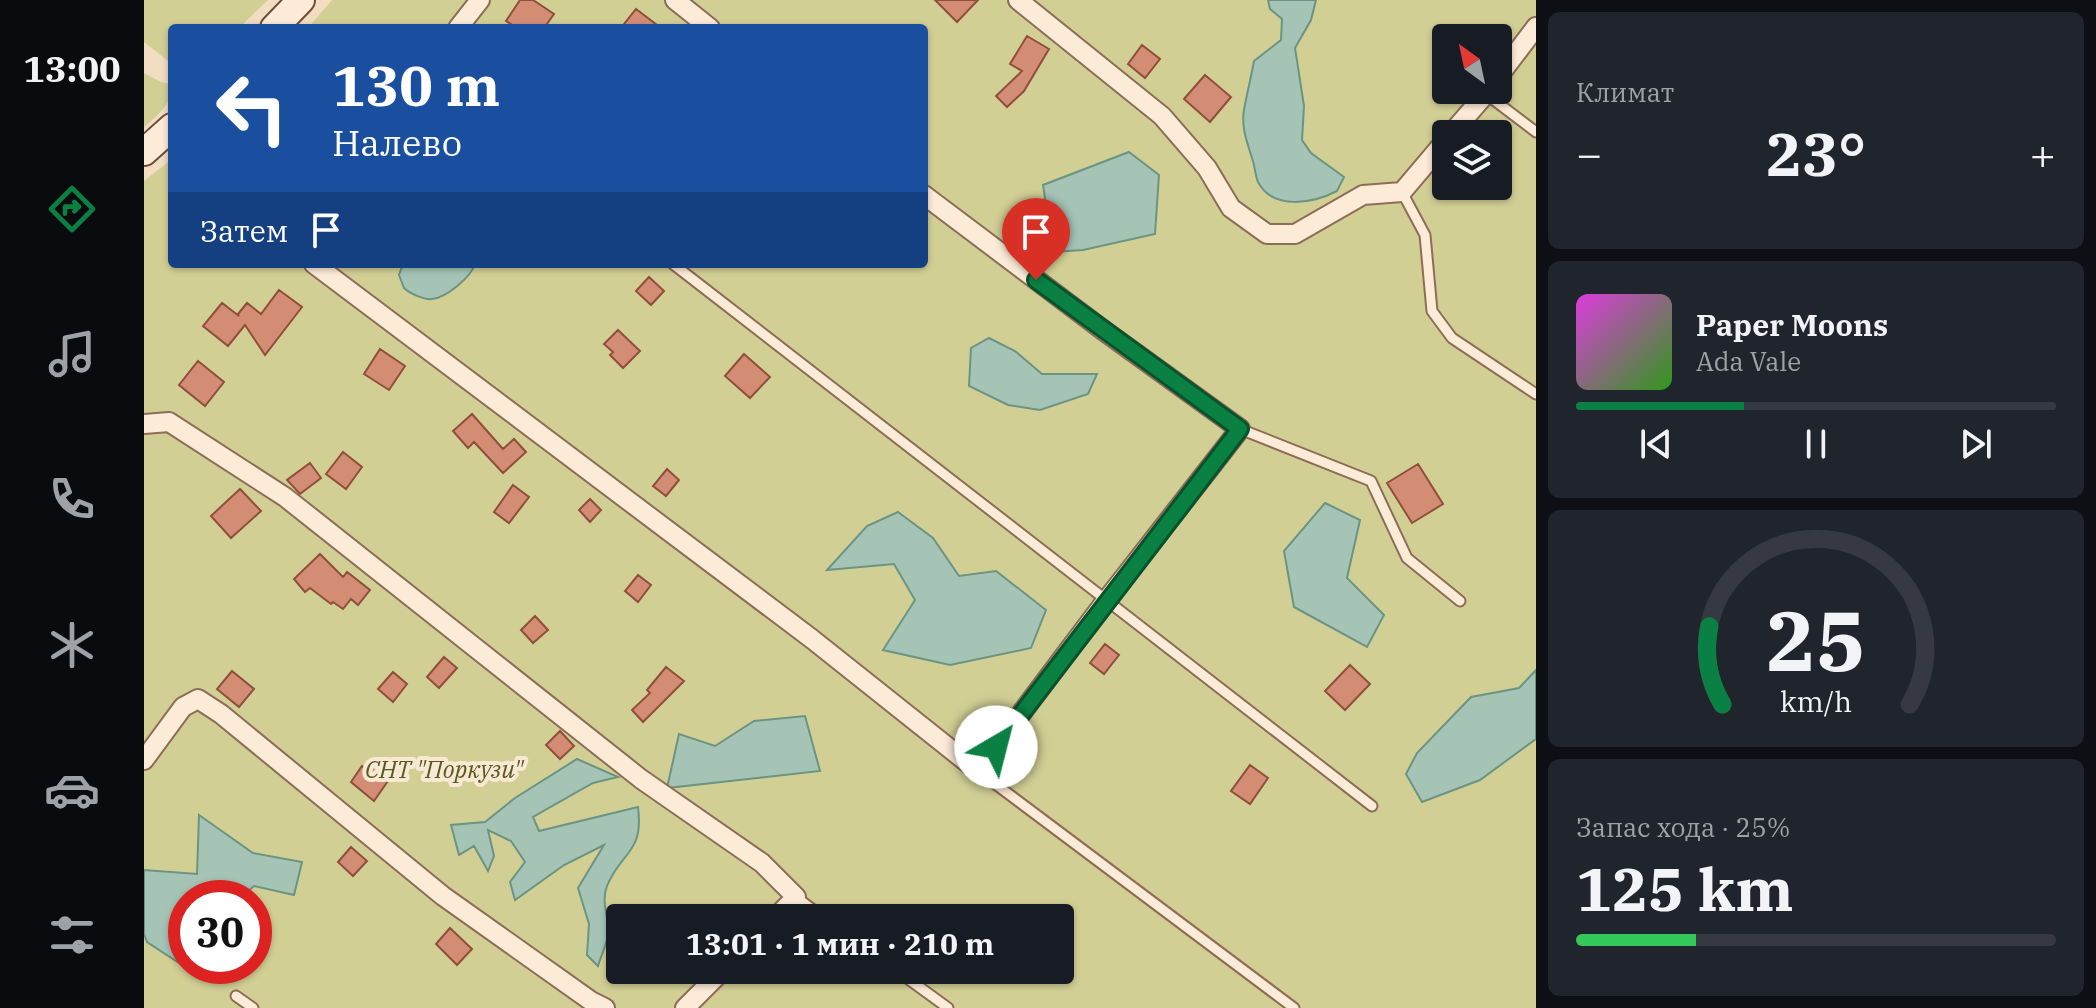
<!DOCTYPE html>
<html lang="ru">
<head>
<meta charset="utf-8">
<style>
	:root { --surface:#171b24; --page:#20242c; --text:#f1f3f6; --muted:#9ea1a6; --line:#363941; --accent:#0b8043 }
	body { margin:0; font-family:"IBM Plex Serif",serif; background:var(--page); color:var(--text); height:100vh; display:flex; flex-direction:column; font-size:30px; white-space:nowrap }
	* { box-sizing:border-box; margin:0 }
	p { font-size:26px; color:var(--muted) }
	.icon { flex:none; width:44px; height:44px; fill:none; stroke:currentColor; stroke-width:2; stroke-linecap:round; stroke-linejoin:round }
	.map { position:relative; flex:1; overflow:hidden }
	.panel { display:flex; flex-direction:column; gap:12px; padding:12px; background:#0d0f14; width:560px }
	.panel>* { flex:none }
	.top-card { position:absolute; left:24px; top:24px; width:760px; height:244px; border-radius:8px; box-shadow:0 2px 6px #0004; background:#1a4fa0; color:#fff; overflow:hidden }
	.needle { width:52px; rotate:327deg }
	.tools { position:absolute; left:1288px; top:24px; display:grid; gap:16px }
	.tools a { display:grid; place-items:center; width:80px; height:80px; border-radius:8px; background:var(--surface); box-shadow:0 2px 6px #0004; font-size:40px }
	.speed { position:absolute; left:24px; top:880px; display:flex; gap:16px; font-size:40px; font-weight:700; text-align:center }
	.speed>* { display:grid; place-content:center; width:104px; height:104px; border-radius:50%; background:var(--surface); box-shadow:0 2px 6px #0004; line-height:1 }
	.speed .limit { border:12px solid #d22; background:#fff; color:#111 }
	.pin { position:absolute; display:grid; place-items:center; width:68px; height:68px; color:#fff; margin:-82px -34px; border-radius:50% 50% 50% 0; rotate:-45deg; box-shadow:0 0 8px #0007 }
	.pin .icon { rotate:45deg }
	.me { position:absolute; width:88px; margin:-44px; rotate:37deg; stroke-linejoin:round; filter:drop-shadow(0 0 6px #0008) }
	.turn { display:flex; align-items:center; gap:28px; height:168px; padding:0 32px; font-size:36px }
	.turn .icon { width:104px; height:104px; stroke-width:2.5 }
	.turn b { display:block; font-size:56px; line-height:68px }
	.then { display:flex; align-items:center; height:76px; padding:0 32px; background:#0003; gap:16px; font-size:30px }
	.big { font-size:60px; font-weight:700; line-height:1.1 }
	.panel .card { flex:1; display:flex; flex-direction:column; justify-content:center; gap:12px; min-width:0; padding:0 28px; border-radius:12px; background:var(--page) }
	.panel .dial { align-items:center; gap:0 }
	.dial svg { height:208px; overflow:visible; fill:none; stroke:var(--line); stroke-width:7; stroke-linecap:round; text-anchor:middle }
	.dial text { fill:var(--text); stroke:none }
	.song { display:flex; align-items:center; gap:24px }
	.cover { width:96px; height:96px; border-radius:12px; background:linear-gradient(135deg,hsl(300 70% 55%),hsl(110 70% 35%)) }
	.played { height:8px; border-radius:4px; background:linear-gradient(90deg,var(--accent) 35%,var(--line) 35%) }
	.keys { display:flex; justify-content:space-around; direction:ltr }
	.heat { display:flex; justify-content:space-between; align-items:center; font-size:44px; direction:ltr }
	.charge { height:12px; border-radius:6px; background:linear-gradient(90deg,#34c759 25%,var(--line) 0) }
	.trip { position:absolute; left:462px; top:904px; width:468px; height:80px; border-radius:8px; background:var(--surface); box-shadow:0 2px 6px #0004; font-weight:700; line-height:80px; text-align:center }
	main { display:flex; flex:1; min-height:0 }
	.tabs { display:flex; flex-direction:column; width:144px; justify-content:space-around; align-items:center; background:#090b0e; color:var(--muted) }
	.tabs .icon { width:56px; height:56px }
	.tabs .on { color:var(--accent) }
	.tabs b { font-size:36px; color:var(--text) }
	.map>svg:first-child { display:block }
	.green { fill:#d2cf95; fill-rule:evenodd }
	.water { fill:#a5c4b6; stroke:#6b9483; stroke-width:2 }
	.building { fill:#d48d75; stroke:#904f3b; stroke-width:2 }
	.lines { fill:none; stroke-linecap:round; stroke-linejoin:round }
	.service-casing { stroke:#8e6c57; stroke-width:13 }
	.minor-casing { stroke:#8e6c57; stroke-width:22 }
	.secondary-casing { stroke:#704d3b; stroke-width:30 }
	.service { stroke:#fcebd7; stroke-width:9 }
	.minor { stroke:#fcebd7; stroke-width:18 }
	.secondary { stroke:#fcebd7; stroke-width:26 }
	.route-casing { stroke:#07532c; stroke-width:20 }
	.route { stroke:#0b8043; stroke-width:14 }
	.labels { text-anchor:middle; stroke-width:8; stroke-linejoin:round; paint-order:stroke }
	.park-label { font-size:24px; font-style:italic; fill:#565b22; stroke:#f9e8d3 }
</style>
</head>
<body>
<main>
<nav class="tabs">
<b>13:00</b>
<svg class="icon on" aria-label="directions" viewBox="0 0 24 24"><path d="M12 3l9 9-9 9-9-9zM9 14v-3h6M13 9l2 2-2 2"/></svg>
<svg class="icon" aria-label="music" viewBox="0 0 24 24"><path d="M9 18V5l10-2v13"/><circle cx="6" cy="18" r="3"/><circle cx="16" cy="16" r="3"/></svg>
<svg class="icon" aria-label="phone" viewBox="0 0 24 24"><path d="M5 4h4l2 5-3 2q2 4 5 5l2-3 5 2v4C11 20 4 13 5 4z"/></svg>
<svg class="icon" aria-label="climate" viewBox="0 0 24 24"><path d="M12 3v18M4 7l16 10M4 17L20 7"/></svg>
<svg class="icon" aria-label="car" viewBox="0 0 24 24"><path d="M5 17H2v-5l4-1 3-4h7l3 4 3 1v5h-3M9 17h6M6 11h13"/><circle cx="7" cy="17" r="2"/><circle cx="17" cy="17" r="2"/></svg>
<svg class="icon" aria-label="filters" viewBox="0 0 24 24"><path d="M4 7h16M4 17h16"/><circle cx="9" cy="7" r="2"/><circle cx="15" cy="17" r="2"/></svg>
</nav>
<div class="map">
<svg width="1392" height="1008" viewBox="0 0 1392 1008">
	<rect width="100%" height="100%" fill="#f2dcc2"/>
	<path class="green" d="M0,0h124l-29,28h-67v36l-28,-22z
		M188,0h1204v1008h-1392v-827l28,-22v105h752v-236h-616zM1302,38h52v52h-52zM1302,134h52v52h-52zM42,898h68v68h-68zM476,918h440v52h-440z
		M0,73l17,9 9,2c5,18 -13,32 -26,43z"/>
	<path class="water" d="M1124,0h48l-5,20 -16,28 9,58 -2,34 9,13 33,24 -7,14c-23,12 -64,20 -79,-9 -3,-7 -3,-16 -6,-24 -5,-16 -11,-31 -8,-48 3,-17 7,-32 10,-49l27,-21 1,-21 -12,-10z
		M985,152l30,23 -4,59 -72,16 -30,2 -10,-67z
		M259,264h72c-4,13 -29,34 -43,35 -7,1 -22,-5 -28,-11l-5,-13z
		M845,338l26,13 27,23h55l-9,20 -48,16 -32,-5 -39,-19 2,-38z
		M1181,503l35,17 -13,58 37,37 -17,32 -73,-40 -10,-56z
		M754,512l35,26 26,38 37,-5 50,39 -15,38 -81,17 -67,-15 32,-50 -21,-36 -67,6 40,-44z
		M1392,670v69l-56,41 -58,22 -16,-28 11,-21 54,-56 48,-9z
		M661,716l15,55 -153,17 12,-54 36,12 39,-25z
		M433,759l41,18 -25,6 -60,34 6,14 99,-24c6,47 -17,44 -31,79 -6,16 1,28 1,44 1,11 -7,25 -10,36l-11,-11 2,-31 -11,-36 26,-43 -40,20 -49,35 -5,-18 15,-20 -14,-21 -23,-11 6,26 -6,15 -14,-25 -15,9 -8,-30 34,-3 30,-24z
		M55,815l54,38 49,9 -8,33 -40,-9 -14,12h-54v68h14l-1,10 -52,-34 -3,-8v-64l53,4z"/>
	<path class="building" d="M376,0h13l21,14 -10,14h-27l-11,-7z
		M791,0h43l-21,22z
		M492,9l25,19h-40z
		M883,36l22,13 -25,42 -17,16 -11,-11 26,-25 -12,-7z
		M998,45l18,14 -15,19 -17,-14z
		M1061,75l26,22 -21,25 -26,-23z
		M505,277l15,14 -13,14 -15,-14z
		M135,290l23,17 -37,48 -20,-30 -17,21 -25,-20 19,-23 17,13 -1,-2 9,-11 14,11z
		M474,330l22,21 -17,17 -13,-13 3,-3 -9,-8z
		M236,349l25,17 -16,24 -25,-16z
		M600,354l26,23 -20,21 -25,-22z
		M54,361l26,21 -19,24 -26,-21z
		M328,414l31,35 11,-10 12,13 -23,21 -29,-31 -6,6 -15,-17z
		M199,452l19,15 -16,22 -20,-15z
		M166,463l11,15 -21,16 -13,-14z
		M1274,464l25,40 -31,19 -25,-40z
		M523,469l12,11 -13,16 -13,-10z
		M369,485l16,12 -20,26 -15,-11z
		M96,489l21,22 -30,27 -20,-22z
		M446,499l11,11 -11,12 -11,-12z
		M176,554l23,23 4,-5 23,18 -12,15 -7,-6 -8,10 -10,-7 -2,2 -21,-16 -5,4 -11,-13z
		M494,575l13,10 -13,17 -13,-11z
		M391,616l13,14 -15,13 -12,-13z
		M961,644l14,11 -15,19 -14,-11z
		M300,657l13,11 -18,20 -12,-11z
		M1206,665l20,19 -25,26 -20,-19z
		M522,667l18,14 -41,41 -11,-12 18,-17 -3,-3z
		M88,671l22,18 -15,18 -22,-18z
		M249,672l14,12 -14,18 -15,-13z
		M416,731l14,15 -14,13 -14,-14z
		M226,764l20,14 -16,23 -23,-19 11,-16 4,3z
		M1106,765l18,13 -18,26 -19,-13z
		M207,847l16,14 -14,15 -15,-14z
		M306,928l22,21 -15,16 -21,-21z"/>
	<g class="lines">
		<g class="service-casing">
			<path id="service" d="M1342,94l50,38
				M1258,192l23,43 7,76 20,27 84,56
				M529,264l699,542
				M1096,429l131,52 36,77 53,43
				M834,771l316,237
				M652,897l28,21
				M752,970l52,38
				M92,996l17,12"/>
		</g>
		<g class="minor-casing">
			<path id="minor" d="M531,0l35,28
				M874,0l144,116 45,52 24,40 36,26h28l68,-39 39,-3 44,-52
				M314,28l22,-28
				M1354,77l38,-50
				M1307,134l38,-44
				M170,264l498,375 166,132 127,-169 135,-173 -137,-99 -179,-135
				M0,424l25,-2 116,75 356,282 121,84 34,34 -21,21
				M0,760l39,-53 15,-8 23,15 222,182 148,105 14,7
				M541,1008l38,-38"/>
		</g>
		<g class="secondary-casing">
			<path id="secondary" d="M130,28l27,-28
				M0,152l28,-25"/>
		</g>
		<use href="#service" class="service"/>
		<use href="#minor" class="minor"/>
		<use href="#secondary" class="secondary"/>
	</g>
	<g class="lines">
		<g class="route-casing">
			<path id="route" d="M852,747l244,-318 -204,-149"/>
		</g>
		<use href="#route" class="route"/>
	</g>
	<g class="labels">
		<g class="park-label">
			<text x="300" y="778">СНТ "Поркузи"</text>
		</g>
	</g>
</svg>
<div class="tools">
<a><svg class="needle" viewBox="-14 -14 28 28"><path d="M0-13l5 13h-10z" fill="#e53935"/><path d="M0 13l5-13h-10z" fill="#9ea1a6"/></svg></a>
<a><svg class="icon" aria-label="layers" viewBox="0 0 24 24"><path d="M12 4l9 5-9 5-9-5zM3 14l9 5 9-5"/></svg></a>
</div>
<div class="speed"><div class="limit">30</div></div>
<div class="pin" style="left:892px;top:280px;background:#d93025"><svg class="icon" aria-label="arrive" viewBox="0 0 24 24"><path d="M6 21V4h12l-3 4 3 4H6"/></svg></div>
<svg class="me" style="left:852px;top:747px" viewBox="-20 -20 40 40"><circle r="19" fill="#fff"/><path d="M0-13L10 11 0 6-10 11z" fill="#0b8043"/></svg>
<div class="trip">13:01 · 1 мин · 210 m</div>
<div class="top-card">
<div class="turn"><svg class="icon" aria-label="left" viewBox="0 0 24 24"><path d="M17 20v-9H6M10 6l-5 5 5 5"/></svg><div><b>130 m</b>Налево</div></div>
<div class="then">Затем<svg class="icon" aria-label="arrive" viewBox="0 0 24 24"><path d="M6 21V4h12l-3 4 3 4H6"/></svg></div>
</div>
</div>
<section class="panel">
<div class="card"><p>Климат</p>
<div class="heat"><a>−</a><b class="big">23°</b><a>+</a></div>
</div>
<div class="card">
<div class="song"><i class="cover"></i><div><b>Paper Moons</b><p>Ada Vale</p></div></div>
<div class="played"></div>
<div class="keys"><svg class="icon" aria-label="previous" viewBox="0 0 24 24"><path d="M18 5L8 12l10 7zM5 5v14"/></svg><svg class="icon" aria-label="pause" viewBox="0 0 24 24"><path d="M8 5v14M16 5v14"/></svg><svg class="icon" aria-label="next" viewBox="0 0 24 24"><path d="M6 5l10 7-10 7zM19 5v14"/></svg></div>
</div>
<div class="card dial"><svg viewBox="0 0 100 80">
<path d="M14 69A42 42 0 1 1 86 69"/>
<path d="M14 69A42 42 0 0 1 9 39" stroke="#0b8043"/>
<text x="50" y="56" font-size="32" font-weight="700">25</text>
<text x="50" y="72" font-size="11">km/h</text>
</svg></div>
<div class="card"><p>Запас хода · 25%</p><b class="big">125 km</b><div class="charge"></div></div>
</section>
</main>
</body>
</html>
